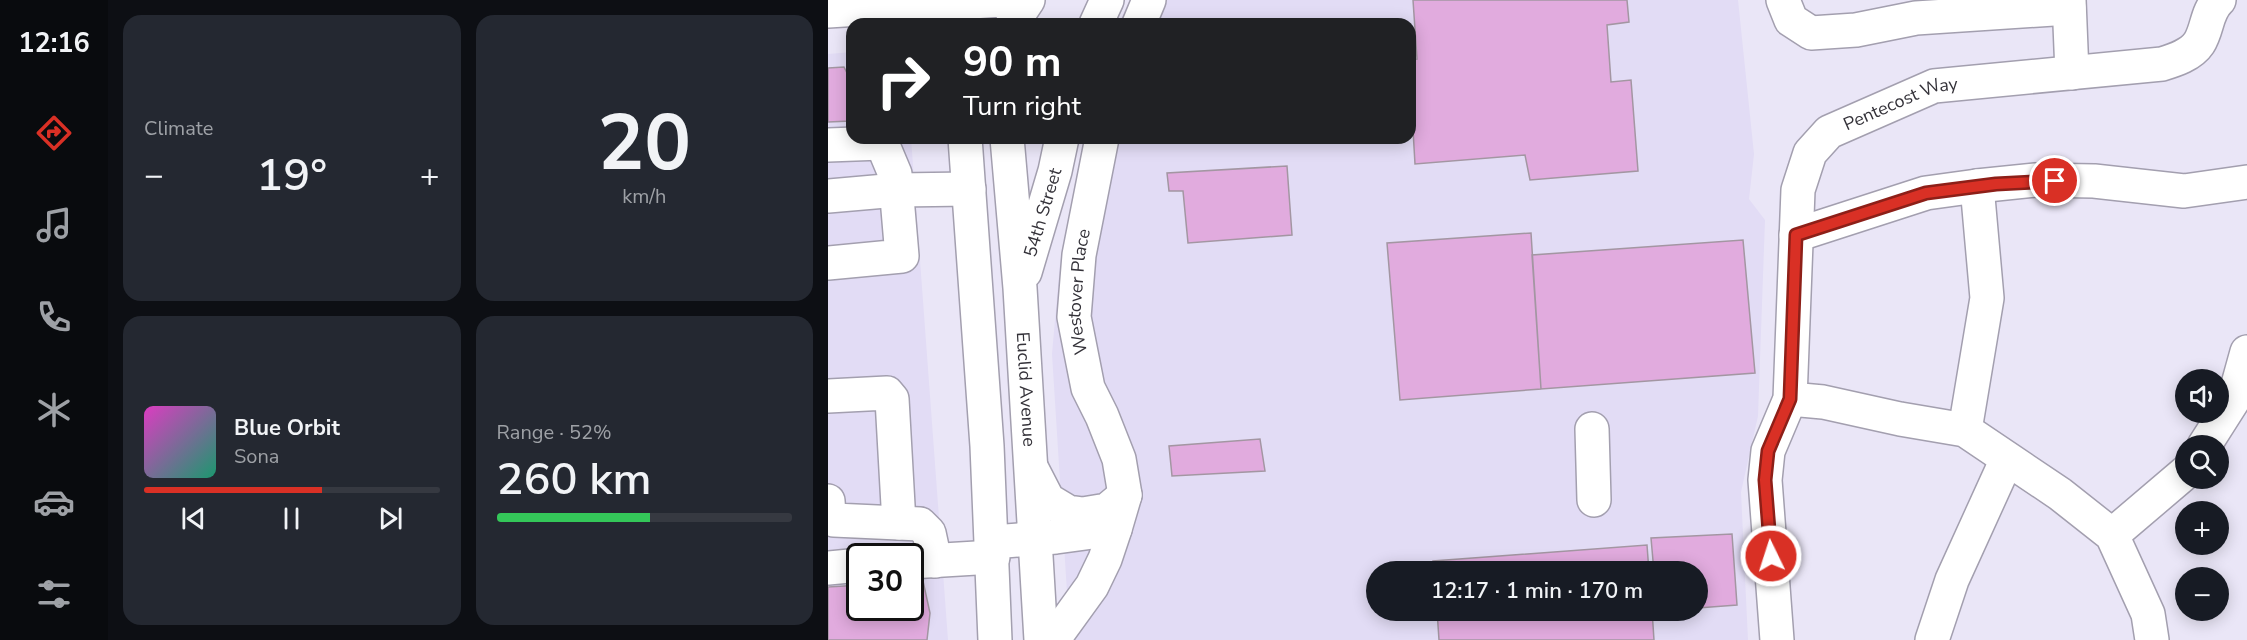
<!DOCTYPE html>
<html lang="en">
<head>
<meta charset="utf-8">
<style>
	:root { --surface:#171b24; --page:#242831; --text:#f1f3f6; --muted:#9ea1a6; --line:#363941; --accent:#d93025 }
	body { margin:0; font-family:"Nunito Sans",sans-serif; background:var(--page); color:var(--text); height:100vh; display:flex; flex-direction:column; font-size:22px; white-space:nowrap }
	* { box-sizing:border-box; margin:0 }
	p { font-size:20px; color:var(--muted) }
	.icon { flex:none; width:33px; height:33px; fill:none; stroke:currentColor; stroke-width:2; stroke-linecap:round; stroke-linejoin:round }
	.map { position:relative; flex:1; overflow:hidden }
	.details { display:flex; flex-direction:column; gap:15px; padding:15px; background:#0d0f14; width:720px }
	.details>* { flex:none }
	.top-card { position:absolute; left:18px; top:18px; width:570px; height:126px; border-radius:18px; box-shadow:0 3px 15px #0003; background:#202124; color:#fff; overflow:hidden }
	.fabs { position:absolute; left:1347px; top:369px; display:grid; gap:12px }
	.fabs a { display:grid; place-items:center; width:54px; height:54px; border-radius:50%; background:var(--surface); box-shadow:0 3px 15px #0003; font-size:30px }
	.speed { position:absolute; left:18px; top:543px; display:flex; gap:12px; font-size:30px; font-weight:700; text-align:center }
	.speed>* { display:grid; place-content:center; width:78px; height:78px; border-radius:50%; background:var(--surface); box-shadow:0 3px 15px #0003; line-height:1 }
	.speed .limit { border:3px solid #111; border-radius:9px; background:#fff; color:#111 }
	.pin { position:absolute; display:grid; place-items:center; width:51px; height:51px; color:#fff; margin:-26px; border:3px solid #fff; border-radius:50%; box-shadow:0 2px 6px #0007 }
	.me { position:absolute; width:66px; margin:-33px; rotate:356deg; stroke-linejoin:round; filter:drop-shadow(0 0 4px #0008) }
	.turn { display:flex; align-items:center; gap:21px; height:126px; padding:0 18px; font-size:27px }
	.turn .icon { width:78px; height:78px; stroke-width:2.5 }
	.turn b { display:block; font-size:42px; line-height:51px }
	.big { font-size:45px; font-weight:600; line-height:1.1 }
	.details .card { flex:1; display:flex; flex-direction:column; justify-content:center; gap:9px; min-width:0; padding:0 21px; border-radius:18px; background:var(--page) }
	.details .dial { align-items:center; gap:0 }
	.dial b { font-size:78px; line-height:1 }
	.song { display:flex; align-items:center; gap:18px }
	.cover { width:72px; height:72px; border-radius:9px; background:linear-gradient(135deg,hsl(310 70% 55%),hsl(160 70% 35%)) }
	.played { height:6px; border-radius:3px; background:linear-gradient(90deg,var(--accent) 60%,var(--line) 60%) }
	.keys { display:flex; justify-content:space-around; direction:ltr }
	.heat { display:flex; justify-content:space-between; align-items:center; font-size:33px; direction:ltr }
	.charge { height:9px; border-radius:4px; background:linear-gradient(90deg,#34c759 52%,var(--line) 0) }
	.details .tiles { flex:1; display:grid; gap:15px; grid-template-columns:repeat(2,1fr) }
	.trip { position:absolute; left:538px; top:561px; width:342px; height:60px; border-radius:30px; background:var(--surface); box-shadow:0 3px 15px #0003; font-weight:600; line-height:60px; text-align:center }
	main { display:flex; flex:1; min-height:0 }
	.tab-bar { display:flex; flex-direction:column; width:108px; justify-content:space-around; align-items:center; background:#090b0e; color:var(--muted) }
	.tab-bar .icon { width:42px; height:42px }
	.tab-bar .selected { color:var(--accent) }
	.tab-bar b { font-size:27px; color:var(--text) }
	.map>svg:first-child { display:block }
	.built { fill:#e2dcf5; fill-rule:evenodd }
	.building { fill:#e1abde; stroke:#a396a2; stroke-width:1.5 }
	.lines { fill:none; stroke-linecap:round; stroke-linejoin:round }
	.minor-casing { stroke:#a39faf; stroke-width:36 }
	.major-casing { stroke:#a39faf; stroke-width:36 }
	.minor { stroke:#fff; stroke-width:33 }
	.major { stroke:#fff; stroke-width:33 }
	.route-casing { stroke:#8d1f18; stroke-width:15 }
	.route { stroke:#d93025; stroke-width:10 }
	.labels { text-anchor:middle; stroke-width:4.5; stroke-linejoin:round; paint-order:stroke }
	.street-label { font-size:18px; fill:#343239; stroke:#f7f5ff }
</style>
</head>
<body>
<main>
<nav class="tab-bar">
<b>12:16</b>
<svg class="icon selected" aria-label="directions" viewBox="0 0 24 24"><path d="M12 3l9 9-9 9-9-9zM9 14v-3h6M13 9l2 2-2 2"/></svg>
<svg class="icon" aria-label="music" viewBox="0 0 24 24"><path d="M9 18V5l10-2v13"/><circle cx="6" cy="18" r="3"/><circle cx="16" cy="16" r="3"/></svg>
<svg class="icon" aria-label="phone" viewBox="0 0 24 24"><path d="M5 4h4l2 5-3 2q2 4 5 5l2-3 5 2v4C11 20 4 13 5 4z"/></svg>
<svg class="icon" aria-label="climate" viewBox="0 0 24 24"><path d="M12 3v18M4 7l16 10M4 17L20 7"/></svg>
<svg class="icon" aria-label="car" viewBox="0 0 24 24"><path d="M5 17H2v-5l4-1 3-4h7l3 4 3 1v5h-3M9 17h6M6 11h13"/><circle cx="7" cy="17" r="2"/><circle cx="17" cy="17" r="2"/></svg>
<svg class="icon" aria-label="filters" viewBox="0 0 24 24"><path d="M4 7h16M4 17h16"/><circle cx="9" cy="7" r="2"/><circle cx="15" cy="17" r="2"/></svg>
</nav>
<section class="details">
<div class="tiles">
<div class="card"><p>Climate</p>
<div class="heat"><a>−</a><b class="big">19°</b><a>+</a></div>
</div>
<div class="card dial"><b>20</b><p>km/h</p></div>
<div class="card">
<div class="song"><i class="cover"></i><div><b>Blue Orbit</b><p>Sona</p></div></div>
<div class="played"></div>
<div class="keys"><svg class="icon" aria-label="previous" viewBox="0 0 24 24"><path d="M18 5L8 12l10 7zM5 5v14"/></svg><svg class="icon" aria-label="pause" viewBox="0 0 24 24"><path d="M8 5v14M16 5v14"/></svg><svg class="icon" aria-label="next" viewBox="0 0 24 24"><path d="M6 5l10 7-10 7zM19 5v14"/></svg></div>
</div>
<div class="card"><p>Range · 52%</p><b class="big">260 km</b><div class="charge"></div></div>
</div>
</section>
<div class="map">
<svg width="1419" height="640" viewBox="0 0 1419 640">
	<rect width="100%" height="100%" fill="#eae6f7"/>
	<path class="built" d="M302,0h608l16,154 -5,45 16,21 -7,196 -17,76 7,148h-678l-18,-286 8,-91 25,-125h325v-114h-292zM549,572h321v38h-321z
		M24,52v86h59l37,502h-120v-586zM32,556h50v52h-50z"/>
	<path class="building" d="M585,0h214l2,22 -22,3 4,57 20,-2 7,91 -108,9 -5,-25 -110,9 -5,-86v-18l7,-1z
		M16,67l8,16 -2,38 -22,1v-54z
		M459,166l5,69 -104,8 -5,-52h-14l-2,-18z
		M703,233l10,156 -141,11 -13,-157z
		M915,240l12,133 -214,16 -9,-134z
		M432,439l5,32 -93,5 -3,-30z
		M904,534l5,71 -39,3v-36h-44l-3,-34z
		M819,545l2,27h-215l-1,-11z
		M82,581h13l7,32 -3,27h-99v-53l32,-2v23h50z
		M609,610h215l2,30h-215z"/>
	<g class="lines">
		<g class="minor-casing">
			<g id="minor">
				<path d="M955,0l8,20 20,13 45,-3 60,-12 153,-10"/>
				<path d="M1241,0l3,73"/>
				<path d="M0,11l175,-11"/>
				<path d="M311,24l10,-24"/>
				<path d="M0,145l54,-2v-5"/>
				<path d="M0,196l69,-6 72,-1"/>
				<path d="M968,235l130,-42 51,-7 59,-6 58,1 90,10 63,-9"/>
				<path d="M0,263l74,-7 -7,-82 -13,-31"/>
				<path d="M0,396l59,-3 5,6 7,124"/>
				<path d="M962,399l33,3 77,17 65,11 95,64 52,41 36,79 4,26"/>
				<path d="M764,429l2,71"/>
				<path d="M1137,430l22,-132 -10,-112"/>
				<path d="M1376,446l30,-47 13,-47"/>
				<path d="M0,501l1,13 5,6 86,4 9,9 6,28"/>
				<path d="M1284,535l74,-63"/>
				<path id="s1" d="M165,542l63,-5 59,-8 10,-34 -6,-36 -17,-43 -14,-28 -14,-71 5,-62 23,-117"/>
				<path d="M82,562l83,-5"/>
				<path d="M0,568l32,-3"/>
				<path id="s2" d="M949,640l-12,-160 3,-29 22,-52 8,-209 12,-37 19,-21 105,-46 228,-22c13,-4 29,-9 37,-21 9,-14 7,-31 20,-43"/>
				<path d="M1104,640l20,-60 55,-121"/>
			</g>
		</g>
		<g class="major-casing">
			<g id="major">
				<path d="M125,0l2,24"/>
				<path d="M184,24l16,-24"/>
				<path d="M268,24l11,-24"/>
				<path d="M137,138l22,308 8,194"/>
				<path id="s3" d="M179,138l13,150 21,352"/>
				<path id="s4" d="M197,272l30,-101 7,-33"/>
				<path d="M204,469l16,31 20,12 15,2 24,-4 18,-15"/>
				<path d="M225,640l39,-54 13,-27 10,-30"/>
			</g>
		</g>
		<use href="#minor" class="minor"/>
		<use href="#major" class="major"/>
	</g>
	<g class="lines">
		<g class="route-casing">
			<path id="route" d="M943,556l-6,-76 3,-29 22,-52 6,-164 130,-42 70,-9 59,-3"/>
		</g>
		<use href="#route" class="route"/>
	</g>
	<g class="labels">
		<g class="street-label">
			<text dy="6" stroke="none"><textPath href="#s2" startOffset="600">Pentecost Way</textPath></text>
			<text dy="6" stroke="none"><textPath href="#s4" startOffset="62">54th Street</textPath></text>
			<text dy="6" stroke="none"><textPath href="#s1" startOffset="370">Westover Place</textPath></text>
			<text dy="6" stroke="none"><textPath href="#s3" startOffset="252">Euclid Avenue</textPath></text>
		</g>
	</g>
</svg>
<div class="fabs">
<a><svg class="icon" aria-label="sound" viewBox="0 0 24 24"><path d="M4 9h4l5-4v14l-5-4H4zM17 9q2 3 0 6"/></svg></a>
<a><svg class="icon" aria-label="search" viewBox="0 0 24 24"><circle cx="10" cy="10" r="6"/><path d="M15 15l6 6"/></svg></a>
<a>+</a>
<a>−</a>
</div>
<div class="speed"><div class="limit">30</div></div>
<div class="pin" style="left:1227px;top:181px;background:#d93025"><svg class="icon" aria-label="arrive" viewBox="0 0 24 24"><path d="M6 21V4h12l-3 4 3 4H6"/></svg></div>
<svg class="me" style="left:943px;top:556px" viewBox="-20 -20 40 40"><circle r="17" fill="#d93025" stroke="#fff" stroke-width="3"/><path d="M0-11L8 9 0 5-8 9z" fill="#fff"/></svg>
<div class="trip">12:17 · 1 min · 170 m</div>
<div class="top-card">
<div class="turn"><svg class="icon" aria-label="right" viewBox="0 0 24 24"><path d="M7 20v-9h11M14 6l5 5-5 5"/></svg><div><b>90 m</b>Turn right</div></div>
</div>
</div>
</main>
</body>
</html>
